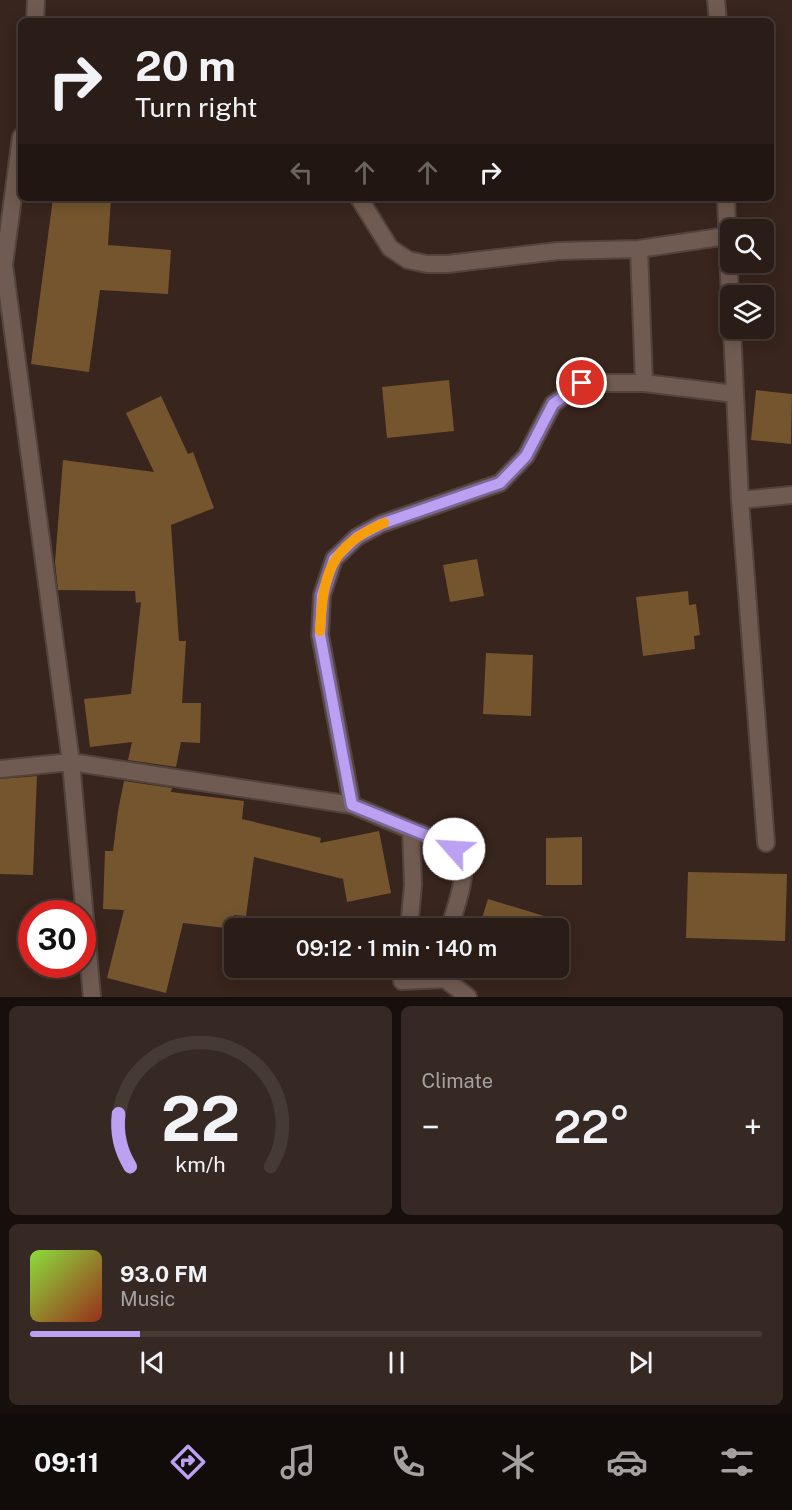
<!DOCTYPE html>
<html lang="en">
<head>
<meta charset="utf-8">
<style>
	:root { --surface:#2a1c16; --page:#362923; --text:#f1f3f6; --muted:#a5a1a1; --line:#463a35; --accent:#bca0f2 }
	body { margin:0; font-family:"Public Sans",sans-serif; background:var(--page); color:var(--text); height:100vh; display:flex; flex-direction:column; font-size:22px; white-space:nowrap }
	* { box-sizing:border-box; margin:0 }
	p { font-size:20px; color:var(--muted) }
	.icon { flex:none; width:33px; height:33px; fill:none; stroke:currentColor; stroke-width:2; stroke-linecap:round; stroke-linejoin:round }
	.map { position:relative; height:997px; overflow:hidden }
	.sheet { display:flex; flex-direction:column; gap:9px; padding:9px; background:#170f0c; flex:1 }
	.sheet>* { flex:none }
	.top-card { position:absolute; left:18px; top:18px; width:756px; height:183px; border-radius:9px; box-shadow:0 3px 15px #0003,0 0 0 2px var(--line); background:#2a1c16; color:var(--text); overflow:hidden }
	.controls { position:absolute; left:720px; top:219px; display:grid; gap:12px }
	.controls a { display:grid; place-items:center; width:54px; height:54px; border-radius:9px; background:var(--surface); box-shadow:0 3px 15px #0003,0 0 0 2px var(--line); font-size:30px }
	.speed { position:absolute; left:18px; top:900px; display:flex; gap:12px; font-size:30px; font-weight:700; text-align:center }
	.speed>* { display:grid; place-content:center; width:78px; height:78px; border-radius:50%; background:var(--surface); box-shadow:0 3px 15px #0003,0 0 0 2px var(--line); line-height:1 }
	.speed .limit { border:9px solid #d22; background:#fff; color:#111 }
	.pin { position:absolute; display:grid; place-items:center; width:51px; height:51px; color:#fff; margin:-26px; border:3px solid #fff; border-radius:50%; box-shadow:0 2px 6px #0007 }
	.me { position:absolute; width:66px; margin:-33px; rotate:296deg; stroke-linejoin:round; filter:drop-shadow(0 0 4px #0008) }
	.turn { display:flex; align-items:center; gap:21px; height:126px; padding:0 18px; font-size:27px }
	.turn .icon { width:78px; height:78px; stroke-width:2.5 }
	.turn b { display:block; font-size:42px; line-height:51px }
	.lanes { display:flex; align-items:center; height:57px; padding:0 18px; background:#0003; justify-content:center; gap:30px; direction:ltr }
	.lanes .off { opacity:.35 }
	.big { font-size:45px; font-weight:600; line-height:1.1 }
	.sheet .tile { flex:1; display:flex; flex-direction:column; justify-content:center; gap:9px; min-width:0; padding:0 21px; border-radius:9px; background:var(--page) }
	.sheet .dial { align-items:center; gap:0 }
	.dial svg { height:156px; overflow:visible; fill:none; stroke:var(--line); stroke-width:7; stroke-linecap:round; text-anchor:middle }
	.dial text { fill:var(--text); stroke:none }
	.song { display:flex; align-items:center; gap:18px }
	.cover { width:72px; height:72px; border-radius:9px; background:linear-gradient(135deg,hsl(90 70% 55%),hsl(10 70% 35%)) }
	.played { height:6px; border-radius:3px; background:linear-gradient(90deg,var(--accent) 15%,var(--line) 15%) }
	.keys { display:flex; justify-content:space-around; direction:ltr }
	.heat { display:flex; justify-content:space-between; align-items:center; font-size:33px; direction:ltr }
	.sheet .tiles { flex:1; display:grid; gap:9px; grid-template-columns:1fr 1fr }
	.tile:last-child { grid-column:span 2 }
	.trip { position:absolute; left:224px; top:918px; width:345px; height:60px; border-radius:9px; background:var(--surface); box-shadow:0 3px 15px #0003,0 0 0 2px var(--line); font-weight:600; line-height:60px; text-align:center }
	.dock { display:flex; height:96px; justify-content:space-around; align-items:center; background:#110b09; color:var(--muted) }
	.dock .icon { width:42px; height:42px }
	.dock .active { color:var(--accent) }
	.dock b { font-size:27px; color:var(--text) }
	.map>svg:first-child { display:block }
	.building { fill:#75552e }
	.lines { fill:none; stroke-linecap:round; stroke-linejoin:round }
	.minor-casing { stroke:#53433d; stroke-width:20 }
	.minor { stroke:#705b52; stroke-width:16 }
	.route-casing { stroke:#7a689d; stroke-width:15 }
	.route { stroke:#bca0f2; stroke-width:10 }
	.slow { stroke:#f59e0b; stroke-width:10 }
</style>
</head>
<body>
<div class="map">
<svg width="792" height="997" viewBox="0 0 792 997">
	<rect width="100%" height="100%" fill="#38251d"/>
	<path class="building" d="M53,198h58l-3,47 63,5 -3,44 -68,-4 -11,82 -58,-8z
		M449,380l5,51 -67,7 -5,-51z
		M756,390l36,4 -1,50 -40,-4z
		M161,396l27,58 5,-2 21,56 -43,17 8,116h7l-4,62h19l-1,40 -19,-1 -5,25 -48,-7 4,-18 -42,5 -6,-48 47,-5 10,-92 -5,1 -1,-12 -77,-1 -3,-28 8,-102 91,12 -28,-59z
		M477,559l7,37 -34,6 -7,-37z
		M688,591l1,14 7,-1 4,31 -6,1 1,13 -52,7 -7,-59z
		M486,653l47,2 -2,61 -48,-2z
		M37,776l-4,99 -33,-1v-95z
		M124,781l48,7 -1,4 73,9 -2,18 79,19 -1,5 59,-12 12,62 -44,9 -4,-23 -89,-22 -8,59 -12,-1v14l-51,-6 -17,70 -59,-15 17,-68 -21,-1 2,-58h8l5,-40z
		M582,837v48h-36v-47z
		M688,872l99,2 -2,67 -99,-3z
		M488,899l76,23 -1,6h-84z"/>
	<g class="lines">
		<g class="minor-casing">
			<path id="minor" d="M716,0l2,21
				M35,21l1,-21
				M21,137l-17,128 67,497 21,235
				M359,198l31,50 18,12 19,4h20l111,-13 81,-2 88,-13
				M726,198l4,100
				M639,249l5,134
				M732,328l8,172 26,343
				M740,500l52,-5
				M0,769l71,-7 281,43
				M411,830c14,5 31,10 43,19 21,16 0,59 -4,79
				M409,928l4,-43 -2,-55 -59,-25 -32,-170 2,-40 12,-36 23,-22 24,-13 119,-41 26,-27 27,-52 29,-21h62l91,11
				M404,968l-2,13 43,-2
				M444,968l1,11 23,18"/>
		</g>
		<use href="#minor" class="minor"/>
	</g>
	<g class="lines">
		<g class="route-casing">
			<path id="route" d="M454,849l-23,-12 -79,-32 -32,-170 2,-40 12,-36 23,-22 24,-13 119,-41 26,-27 27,-52 29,-21"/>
		</g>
		<use href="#route" class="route"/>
		<path class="slow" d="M320,631c3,-55 9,-85 64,-108"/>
	</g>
</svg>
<div class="controls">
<a><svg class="icon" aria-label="search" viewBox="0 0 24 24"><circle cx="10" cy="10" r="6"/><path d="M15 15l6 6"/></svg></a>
<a><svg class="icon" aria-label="layers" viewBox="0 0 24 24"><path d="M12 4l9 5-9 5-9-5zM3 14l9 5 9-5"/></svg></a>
</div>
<div class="speed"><div class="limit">30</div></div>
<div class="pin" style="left:582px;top:383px;background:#d93025"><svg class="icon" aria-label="arrive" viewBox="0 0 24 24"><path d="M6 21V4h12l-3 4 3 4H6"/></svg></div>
<svg class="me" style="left:454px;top:849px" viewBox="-20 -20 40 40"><circle r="19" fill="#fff"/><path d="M0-13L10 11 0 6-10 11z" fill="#bca0f2"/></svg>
<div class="trip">09:12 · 1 min · 140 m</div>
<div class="top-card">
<div class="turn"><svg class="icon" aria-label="right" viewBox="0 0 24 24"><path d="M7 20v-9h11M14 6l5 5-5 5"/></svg><div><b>20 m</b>Turn right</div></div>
<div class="lanes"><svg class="icon off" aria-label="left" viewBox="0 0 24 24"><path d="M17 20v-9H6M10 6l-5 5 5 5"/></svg><svg class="icon off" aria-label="ahead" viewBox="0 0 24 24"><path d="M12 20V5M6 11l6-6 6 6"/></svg><svg class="icon off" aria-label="ahead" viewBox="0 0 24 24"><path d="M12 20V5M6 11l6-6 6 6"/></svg><svg class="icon" aria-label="right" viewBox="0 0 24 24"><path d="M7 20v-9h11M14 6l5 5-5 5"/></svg></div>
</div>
</div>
<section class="sheet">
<div class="tiles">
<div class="tile dial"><svg viewBox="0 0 100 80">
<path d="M14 69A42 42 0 1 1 86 69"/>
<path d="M14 69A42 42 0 0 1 8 42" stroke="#bca0f2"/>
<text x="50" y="56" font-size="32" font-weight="700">22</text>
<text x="50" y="72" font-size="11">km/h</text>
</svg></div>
<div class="tile"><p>Climate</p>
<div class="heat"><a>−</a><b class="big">22°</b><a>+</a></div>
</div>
<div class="tile">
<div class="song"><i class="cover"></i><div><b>93.0 FM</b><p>Music</p></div></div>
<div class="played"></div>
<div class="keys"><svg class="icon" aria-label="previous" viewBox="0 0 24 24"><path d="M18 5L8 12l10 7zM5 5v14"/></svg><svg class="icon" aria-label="pause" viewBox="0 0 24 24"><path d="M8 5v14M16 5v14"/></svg><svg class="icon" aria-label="next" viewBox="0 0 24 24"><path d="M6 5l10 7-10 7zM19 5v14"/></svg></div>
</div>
</div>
</section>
<nav class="dock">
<b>09:11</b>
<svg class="icon active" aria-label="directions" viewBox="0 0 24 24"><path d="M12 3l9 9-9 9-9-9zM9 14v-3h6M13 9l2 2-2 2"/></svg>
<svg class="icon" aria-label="music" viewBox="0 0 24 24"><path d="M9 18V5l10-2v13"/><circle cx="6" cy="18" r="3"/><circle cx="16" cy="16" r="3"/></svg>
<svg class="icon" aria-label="phone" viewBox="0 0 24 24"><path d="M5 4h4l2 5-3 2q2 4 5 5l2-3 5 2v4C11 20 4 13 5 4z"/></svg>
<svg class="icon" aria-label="climate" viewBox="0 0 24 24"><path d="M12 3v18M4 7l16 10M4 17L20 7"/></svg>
<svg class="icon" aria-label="car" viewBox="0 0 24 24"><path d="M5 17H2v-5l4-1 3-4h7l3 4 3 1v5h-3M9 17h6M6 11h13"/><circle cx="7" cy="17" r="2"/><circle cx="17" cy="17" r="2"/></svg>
<svg class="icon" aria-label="filters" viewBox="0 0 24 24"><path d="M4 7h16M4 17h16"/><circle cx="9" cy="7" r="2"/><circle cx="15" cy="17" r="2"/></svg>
</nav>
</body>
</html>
